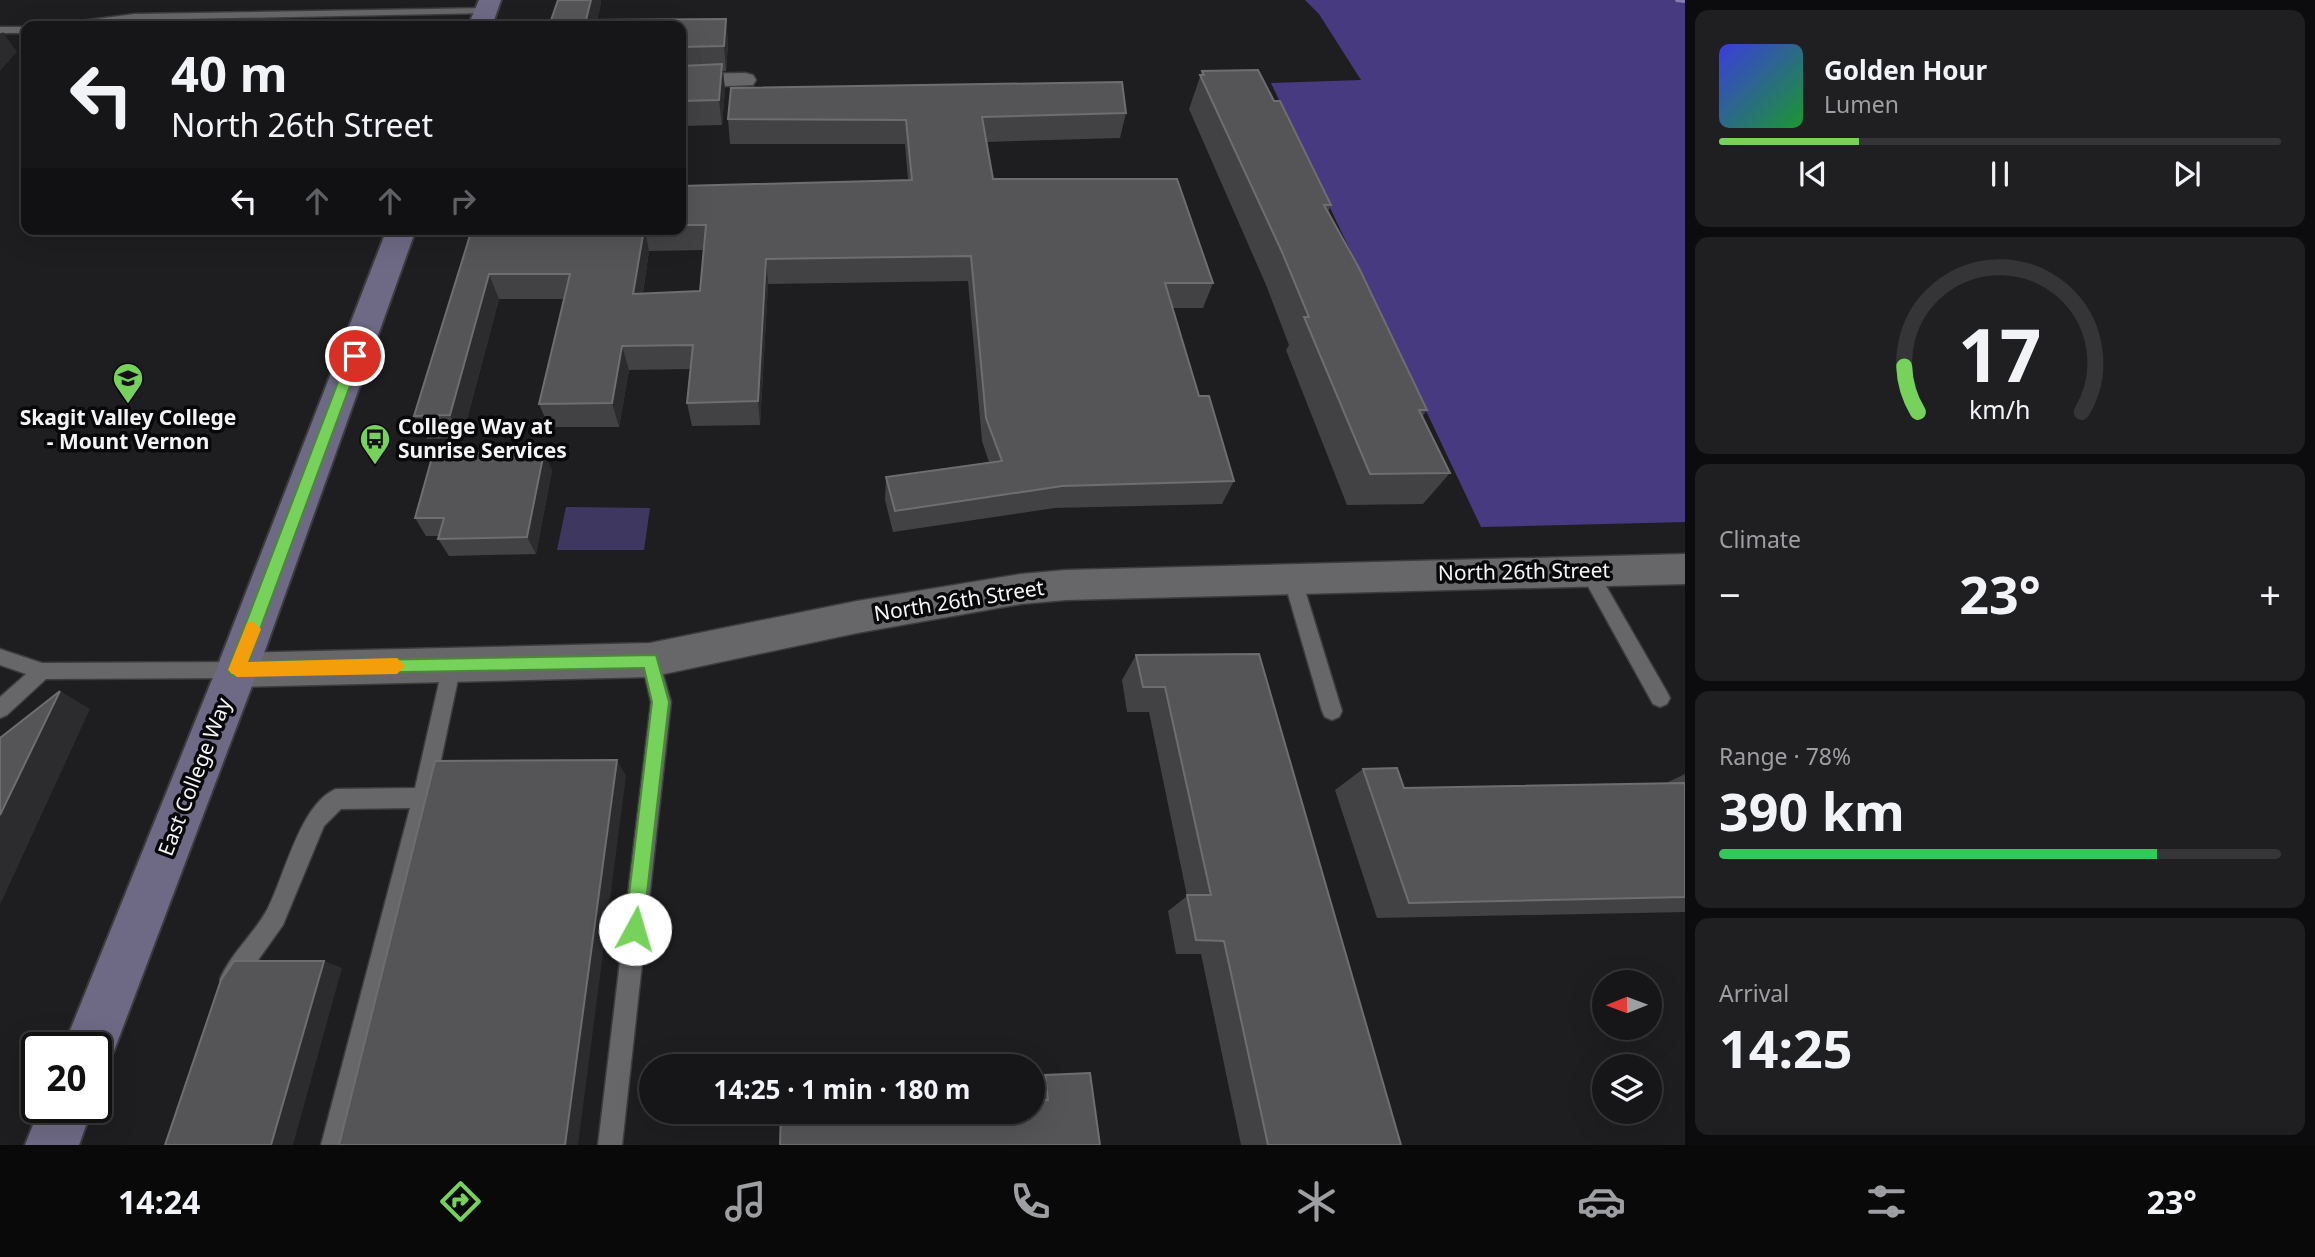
<!DOCTYPE html>
<html lang="en">
<head>
<meta charset="utf-8">
<style>
	:root { --surface:#161619; --page:#1f1f22; --text:#f1f3f6; --muted:#9e9fa2; --line:#353538; --accent:#76d25a }
	body { margin:0; font-family:"Noto Sans",sans-serif; background:var(--page); color:var(--text); height:100vh; display:flex; flex-direction:column; font-size:26px; white-space:nowrap }
	* { box-sizing:border-box; margin:0 }
	p { font-size:23px; color:var(--muted) }
	.icon { flex:none; width:38px; height:38px; fill:none; stroke:currentColor; stroke-width:2; stroke-linecap:round; stroke-linejoin:round }
	.map { position:relative; flex:1; overflow:hidden }
	.side { display:flex; flex-direction:column; gap:10px; padding:10px; background:#0c0c0e; width:630px }
	.side>* { flex:none }
	.guide { position:absolute; left:21px; top:21px; width:665px; height:214px; border-radius:14px; box-shadow:0 7px 28px #0002,0 0 0 2px var(--line); background:#161619; color:var(--text); overflow:hidden }
	.needle { width:46px; rotate:269deg }
	.fabs { position:absolute; left:1592px; top:970px; display:grid; gap:14px }
	.fabs a { display:grid; place-items:center; width:70px; height:70px; border-radius:50%; background:var(--surface); box-shadow:0 7px 28px #0002,0 0 0 2px var(--line); font-size:35px }
	.speed { position:absolute; left:21px; top:1032px; display:flex; gap:14px; font-size:35px; font-weight:700; text-align:center }
	.speed>* { display:grid; place-content:center; width:91px; height:91px; border-radius:50%; background:var(--surface); box-shadow:0 7px 28px #0002,0 0 0 2px var(--line); line-height:1 }
	.speed .limit { border:4px solid #111; border-radius:10px; background:#fff; color:#111 }
	.pin { position:absolute; display:grid; place-items:center; width:60px; height:60px; color:#fff; margin:-30px; border:4px solid #fff; border-radius:50%; box-shadow:0 2px 7px #0007 }
	.me { position:absolute; width:77px; margin:-38px; rotate:6deg; stroke-linejoin:round; filter:drop-shadow(0 0 5px #0008) }
	.turn { display:flex; align-items:center; gap:24px; height:147px; padding:0 35px; font-size:32px }
	.turn .icon { width:91px; height:91px; stroke-width:2.5 }
	.turn b { display:block; font-size:49px; line-height:60px }
	.lanes { display:flex; align-items:center; height:66px; padding:0 35px; background:#0003; justify-content:center; gap:35px; direction:ltr }
	.lanes .off { opacity:.35 }
	.big { font-size:52px; font-weight:700; line-height:1.1 }
	.side .card { flex:1; display:flex; flex-direction:column; justify-content:center; gap:10px; min-width:0; padding:0 24px; border-radius:14px; background:var(--page) }
	.side .dial { align-items:center; gap:0 }
	.dial svg { height:182px; overflow:visible; fill:none; stroke:var(--line); stroke-width:7; stroke-linecap:round; text-anchor:middle }
	.dial text { fill:var(--text); stroke:none }
	.song { display:flex; align-items:center; gap:21px }
	.cover { width:84px; height:84px; border-radius:10px; background:linear-gradient(135deg,hsl(240 70% 55%),hsl(130 70% 35%)) }
	.played { height:7px; border-radius:4px; background:linear-gradient(90deg,var(--accent) 25%,var(--line) 25%) }
	.keys { display:flex; justify-content:space-around; direction:ltr }
	.heat { display:flex; justify-content:space-between; align-items:center; font-size:38px; direction:ltr }
	.charge { height:10px; border-radius:5px; background:linear-gradient(90deg,#34c759 78%,var(--line) 0) }
	.trip { position:absolute; left:639px; top:1054px; width:406px; height:70px; border-radius:35px; background:var(--surface); box-shadow:0 7px 28px #0002,0 0 0 2px var(--line); font-weight:700; line-height:70px; text-align:center }
	.menu { display:flex; height:112px; justify-content:space-around; align-items:center; background:#09090a; color:var(--muted) }
	.menu .icon { width:49px; height:49px }
	.menu .current { color:var(--accent) }
	.menu b { font-size:32px; color:var(--text) }
	main { display:flex; flex:1; min-height:0 }
	.map>svg:first-child { display:block }
	.green { fill:#3e3861 }
	.forest { fill:#483a80 }
	.lines { fill:none; stroke-linecap:round; stroke-linejoin:round }
	.stream { fill:#857daf; fill-rule:evenodd }
	.service-casing { stroke:#3c3c3f; stroke-width:3 }
	.minor-casing { stroke:#3c3c3f; stroke-width:3 }
	.secondary-casing { stroke:#3c3c3f; stroke-width:4 }
	.service { fill:#67676a; fill-rule:evenodd }
	.minor { fill:#67676a; fill-rule:evenodd }
	.secondary { fill:#6e6a86; fill-rule:evenodd }
	.wall { fill:#424245; fill-rule:evenodd }
	.shaded-wall { fill:#2c2c2f }
	.building { fill:#555558; stroke:#6e6e71; stroke-width:2 }
	.route { fill:#76d25a; stroke:#4d883a; stroke-width:2 }
	.slow { fill:#f59e0b }
	.labels { text-anchor:middle; stroke-width:7; stroke-linejoin:round; paint-order:stroke }
	.poi-label { font-size:21px; font-weight:bold; fill:#f4f4f6; stroke:#08080a }
	.street-label { font-size:21px; fill:#f4f4f6; stroke:#08080a }
</style>
</head>
<body>
<main>
<div class="map">
<svg width="1685" height="1145" viewBox="0 0 1685 1145">
	<rect width="100%" height="100%" fill="#1e1e21"/>
	<path class="green" d="M566,507l84,1 -6,42h-87z"/>
	<path class="forest" d="M1305,0h380v522l-204,5 -210,-444 90,-3 -42,-66z"/>
	<g class="lines">
		<path class="stream" d="M1675,0h10v3l-9,-1z"/>
		<g class="service-casing">
			<path id="service" d="M486,8l4,1v4l-355,7 -47,6h-28l5,-3 70,-9z
				M0,27h26v6h-26z
				M1588,563l6,2 73,127 3,6 -3,6 -7,3 -7,-3 -74,-134 3,-5z
				M1292,570l6,2 3,5 41,134 -3,6 -7,3 -7,-3 -3,-6 -39,-134 3,-5z
				M0,649l42,14 195,-1 7,2 2,6 -2,6 -7,2 -191,1 -39,36 -7,3v-21l26,-23 -26,-9z
				M650,652l7,2 2,6 12,42 -49,443h-24l53,-443 -10,-42 2,-6z
				M452,657l7,2 2,6 -28,133 -88,347h-24l89,-337 -69,1 -17,17 -41,99 -44,62 -8,3 -8,-3 -3,-8c11,-26 35,-46 48,-71 17,-33 32,-104 68,-119l79,-1 28,-123 2,-6z"/>
		</g>
		<g class="minor-casing">
			<path id="minor" d="M745,73l8,2 3,5 -3,5 -72,3v-14z
				M1685,554v30l-619,16 -45,4 -164,29 -207,44 -413,10 -13,-5 -6,-12 6,-12 13,-5 413,-10 207,-42 164,-27 45,-4z"/>
		</g>
		<g class="secondary-casing">
			<path id="secondary" d="M479,0h22l-9,26h-24z
				M387,229h29l-158,441 -143,378 -8,18 -11,5v-23h-33l153,-378z
				M40,1108h52l-13,37h-54z"/>
		</g>
		<use href="#service" class="service"/>
		<use href="#minor" class="minor"/>
		<use href="#secondary" class="secondary"/>
	</g>
	<path class="wall" d="M558,0h43v3l-4,17 129,-1 2,24 -2,28h-3l2,18 -3,36 -41,1v-100h-132z
		M1202,71l129,134 -3,7 99,198 -5,7 28,56 -27,31 -76,1 -61,-155 3,-5 -23,-60 -77,-176z
		M1126,113l-6,25 -134,4 7,37 220,104 -10,25h-30l26,88 35,85 -12,23 -167,4 -162,24 -8,-32 1,-23 103,-15 -7,-21 -14,-160 -200,3 -8,141 -68,1 -5,-23 3,-34 -61,1 -10,57h-70l-10,-23 25,-105h-65l-37,139 -35,1 -13,-23 58,-187h209v-43l227,-6 -3,-36h-175l-2,-25zM703,250l-3,41 -57,2 6,-42z
		M552,470l-16,84 -87,2 -11,-17 1,-3h-13l-11,-18z
		M1259,654l142,491h-160l-40,-191h-25l-8,-43 19,-15 -38,-184h-22l-5,-32 14,-25z
		M1363,769l41,19 262,-5 19,-9v138l-308,6 -42,-128z
		M1045,1075l55,70 -65,-45 -3,-19z"/>
	<path class="shaded-wall" d="M591,0h10v3l-5,23 -10,-6z
		M726,19l2,24 -2,28 -2,-25z
		M3,32l14,20 -17,19v-36z
		M722,64l3,25 -3,36 -3,-25z
		M644,229h1l4,22 -10,67 -6,-24z
		M766,259l2,25 -8,141 -2,-24z
		M489,274l10,25 -37,139 -12,-23z
		M622,346l7,24 -10,57 -7,-24z
		M544,452l8,18 -16,84 -9,-17z
		M60,691l30,18 -90,196v-90z
		M617,760l9,16 -48,369h-13z
		M324,961l18,7 -49,177h-22z"/>
	<path class="building" d="M558,0h33l-5,20 140,-1 -2,27 -43,1v-21h-132z
		M722,64l-3,36 -38,1v-35z
		M1258,70l16,31h6l51,104h-7l35,63 68,142h-8l31,63 -80,1 -66,-157h5l-27,-65 -82,-177h4l-2,-4z
		M1122,82l4,31 -144,4 11,62h184l36,104h-48l34,113h10l25,85 -172,5 -167,25 -9,-34 116,-16 -16,-43 -15,-162 -205,3 -8,142 -71,2 6,-58 -71,1 -10,57 -73,1 31,-130h-81l-39,141 -36,1 58,-187h172l-11,65 67,-3 6,-66h-25v-39l231,-6 -6,-60 -178,-1 3,-31z
		M544,452l-17,85 -89,2 6,-21h-29l18,-64z
		M1259,654l142,491h-133l-44,-204 -28,-1 -9,-45h24l-46,-208h-22l-7,-32z
		M60,691l-60,124v-77z
		M617,760l-52,385h-226l96,-384z
		M1397,768l7,20 281,-5v114l-276,6 -46,-134z
		M234,961h90l-53,184h-106l56,-165z
		M1090,1073l10,72h-320l1,-34h251v-11h16l-3,-25z"/>
	<path class="route" d="M355,352l6,4 -113,306 408,-7 13,47 -27,234 -7,3 -7,-3 -3,-7 27,-227 -8,-34 -413,7 -3,-5 120,-314z"/>
	<path class="slow" d="M252,621l9,8 -13,33 149,-4 8,8 -8,8 -160,3 -9,-7 19,-47z"/>
	<defs>
		<g id="university-pin" transform="scale(1.575)"><path d="M0 17L-7.5 6A9.5 9.5 0 1 1 7.5 6Z" fill="#76d25a" stroke="#08080a"/><path d="M0-5L7-2L0 1L-7-2ZM-4 1L0 2.5L4 1V4Q0 6-4 4Z" fill="#111"/></g>
		<g id="bus-pin" transform="scale(1.575)"><path d="M0 17L-7.5 6A9.5 9.5 0 1 1 7.5 6Z" fill="#76d25a" stroke="#08080a"/><path d="M-5-6H5V4H4V6H2V4H-2V6H-4V4H-5ZM-3.5-4V0h7V-4ZM-3.5 1.2v1.5H-2V1.2ZM2 1.2v1.5H3.5V1.2Z" fill="#111"/></g>
	</defs>
	<g fill-rule="evenodd">
		<use href="#university-pin" x="128" y="378"/>
		<use href="#bus-pin" x="375" y="439"/>
	</g>
	<g class="labels">
		<g class="poi-label">
			<text x="128" y="425">Skagit Valley College<tspan x="128" dy="24">- Mount Vernon</tspan></text>
			<text x="398" y="434" text-anchor="start">College Way at<tspan x="398" dy="24">Sunrise Services</tspan></text>
		</g>
		<g class="street-label">
			<text transform="translate(1524 572) rotate(-1)" y="7">North 26th Street</text>
			<text transform="translate(959 601) rotate(-9)" y="7">North 26th Street</text>
			<text transform="translate(195 777) rotate(-69)" y="7">East College Way</text>
		</g>
	</g>
</svg>
<div class="fabs">
<a><svg class="needle" viewBox="-14 -14 28 28"><path d="M0-13l5 13h-10z" fill="#e53935"/><path d="M0 13l5-13h-10z" fill="#9e9fa2"/></svg></a>
<a><svg class="icon" aria-label="layers" viewBox="0 0 24 24"><path d="M12 4l9 5-9 5-9-5zM3 14l9 5 9-5"/></svg></a>
</div>
<div class="speed"><div class="limit">20</div></div>
<div class="pin" style="left:355px;top:356px;background:#d93025"><svg class="icon" aria-label="arrive" viewBox="0 0 24 24"><path d="M6 21V4h12l-3 4 3 4H6"/></svg></div>
<svg class="me" style="left:635px;top:929px" viewBox="-20 -20 40 40"><circle r="19" fill="#fff"/><path d="M0-13L10 11 0 6-10 11z" fill="#76d25a"/></svg>
<div class="trip">14:25 · 1 min · 180 m</div>
<div class="guide">
<div class="turn"><svg class="icon" aria-label="left" viewBox="0 0 24 24"><path d="M17 20v-9H6M10 6l-5 5 5 5"/></svg><div><b>40 m</b>North 26th Street</div></div>
<div class="lanes"><svg class="icon" aria-label="left" viewBox="0 0 24 24"><path d="M17 20v-9H6M10 6l-5 5 5 5"/></svg><svg class="icon off" aria-label="ahead" viewBox="0 0 24 24"><path d="M12 20V5M6 11l6-6 6 6"/></svg><svg class="icon off" aria-label="ahead" viewBox="0 0 24 24"><path d="M12 20V5M6 11l6-6 6 6"/></svg><svg class="icon off" aria-label="right" viewBox="0 0 24 24"><path d="M7 20v-9h11M14 6l5 5-5 5"/></svg></div>
</div>
</div>
<section class="side">
<div class="card">
<div class="song"><i class="cover"></i><div><b>Golden Hour</b><p>Lumen</p></div></div>
<div class="played"></div>
<div class="keys"><svg class="icon" aria-label="previous" viewBox="0 0 24 24"><path d="M18 5L8 12l10 7zM5 5v14"/></svg><svg class="icon" aria-label="pause" viewBox="0 0 24 24"><path d="M8 5v14M16 5v14"/></svg><svg class="icon" aria-label="next" viewBox="0 0 24 24"><path d="M6 5l10 7-10 7zM19 5v14"/></svg></div>
</div>
<div class="card dial"><svg viewBox="0 0 100 80">
<path d="M14 69A42 42 0 1 1 86 69"/>
<path d="M14 69A42 42 0 0 1 8 49" stroke="#76d25a"/>
<text x="50" y="56" font-size="32" font-weight="700">17</text>
<text x="50" y="72" font-size="11">km/h</text>
</svg></div>
<div class="card"><p>Climate</p>
<div class="heat"><a>−</a><b class="big">23°</b><a>+</a></div>
</div>
<div class="card"><p>Range · 78%</p><b class="big">390 km</b><div class="charge"></div></div>
<div class="card"><p>Arrival</p><b class="big">14:25</b></div>
</section>
</main>
<nav class="menu">
<b>14:24</b>
<svg class="icon current" aria-label="directions" viewBox="0 0 24 24"><path d="M12 3l9 9-9 9-9-9zM9 14v-3h6M13 9l2 2-2 2"/></svg>
<svg class="icon" aria-label="music" viewBox="0 0 24 24"><path d="M9 18V5l10-2v13"/><circle cx="6" cy="18" r="3"/><circle cx="16" cy="16" r="3"/></svg>
<svg class="icon" aria-label="phone" viewBox="0 0 24 24"><path d="M5 4h4l2 5-3 2q2 4 5 5l2-3 5 2v4C11 20 4 13 5 4z"/></svg>
<svg class="icon" aria-label="climate" viewBox="0 0 24 24"><path d="M12 3v18M4 7l16 10M4 17L20 7"/></svg>
<svg class="icon" aria-label="car" viewBox="0 0 24 24"><path d="M5 17H2v-5l4-1 3-4h7l3 4 3 1v5h-3M9 17h6M6 11h13"/><circle cx="7" cy="17" r="2"/><circle cx="17" cy="17" r="2"/></svg>
<svg class="icon" aria-label="filters" viewBox="0 0 24 24"><path d="M4 7h16M4 17h16"/><circle cx="9" cy="7" r="2"/><circle cx="15" cy="17" r="2"/></svg>
<b>23°</b>
</nav>
</body>
</html>
